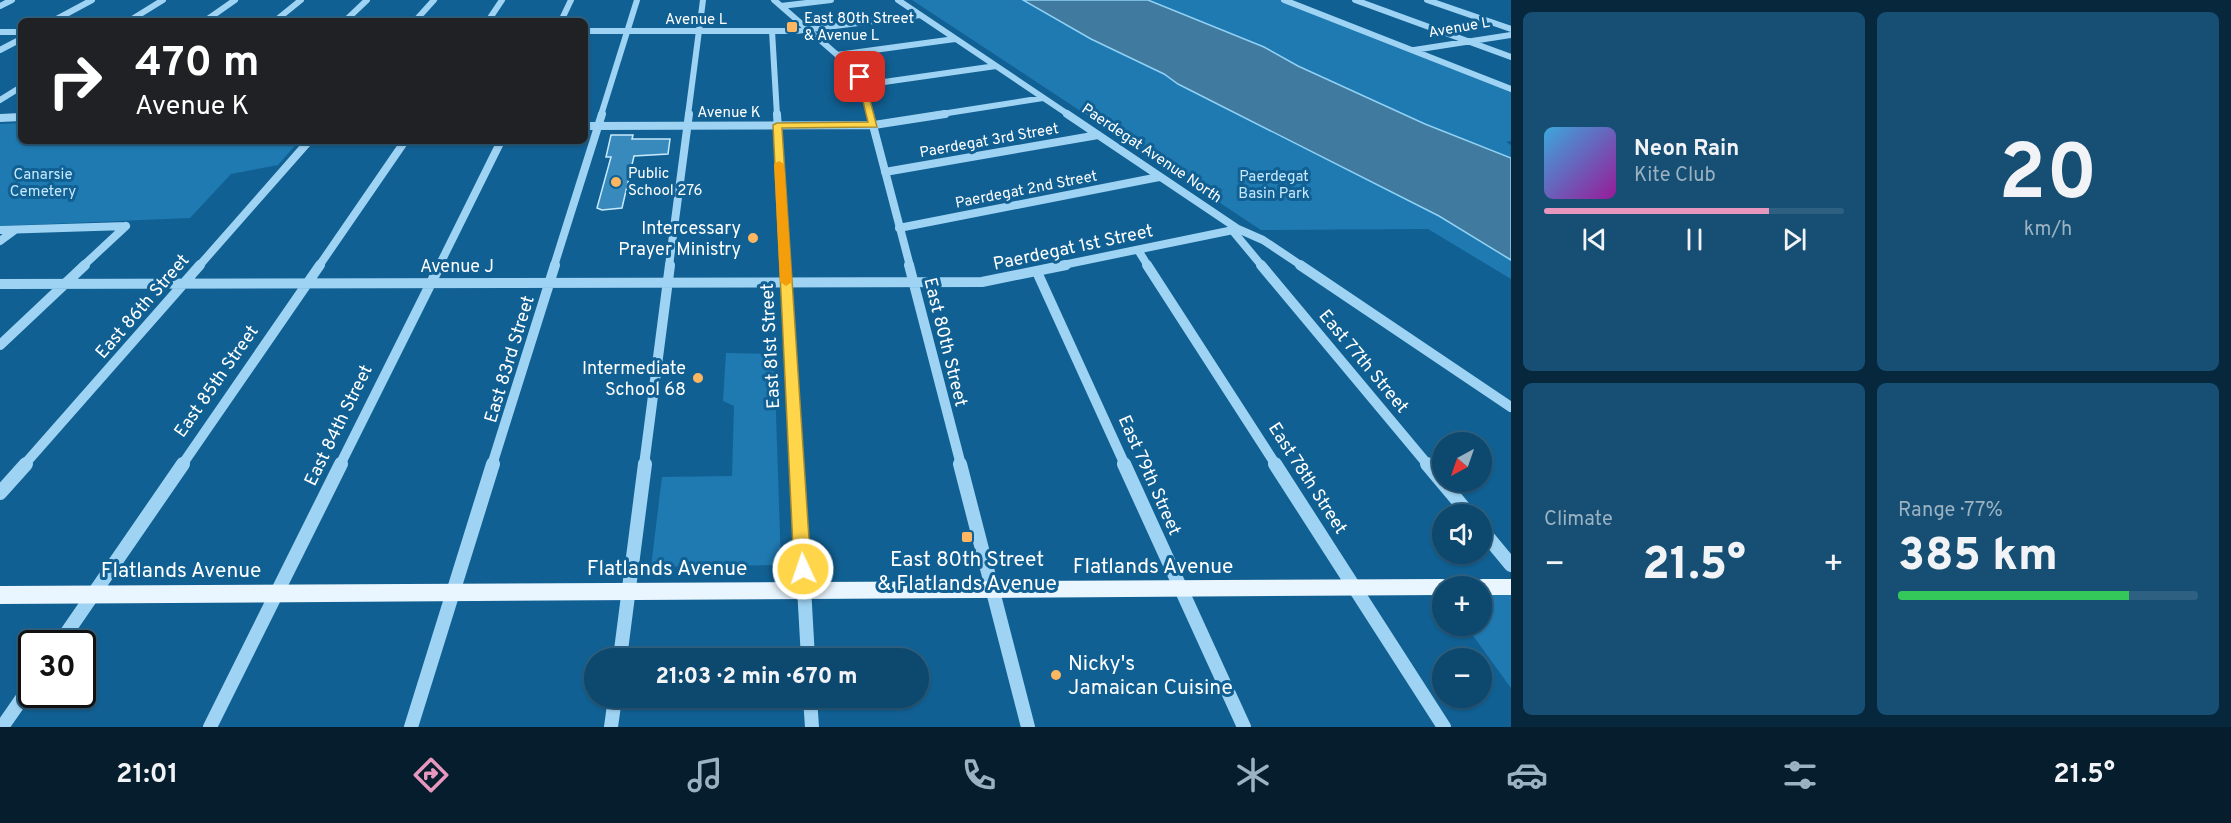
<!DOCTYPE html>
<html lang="en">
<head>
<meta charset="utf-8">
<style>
	:root { --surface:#0d486e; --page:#164f73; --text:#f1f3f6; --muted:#9ab2c2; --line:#2d6081; --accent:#e797bd }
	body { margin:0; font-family:Overpass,sans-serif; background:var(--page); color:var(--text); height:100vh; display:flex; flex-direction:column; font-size:22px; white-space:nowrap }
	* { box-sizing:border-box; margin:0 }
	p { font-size:20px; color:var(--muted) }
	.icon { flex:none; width:33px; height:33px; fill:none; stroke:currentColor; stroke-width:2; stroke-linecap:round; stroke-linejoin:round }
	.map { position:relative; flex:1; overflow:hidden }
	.sheet { display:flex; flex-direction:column; gap:12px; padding:12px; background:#07283c; width:720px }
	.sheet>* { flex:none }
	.banner { position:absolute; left:18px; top:18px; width:570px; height:126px; border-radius:9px; box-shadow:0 2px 4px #0004,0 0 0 2px var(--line); background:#202124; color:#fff; overflow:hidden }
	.needle { width:39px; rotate:220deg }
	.tools { position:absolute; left:1432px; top:432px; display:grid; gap:12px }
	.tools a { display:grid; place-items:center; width:60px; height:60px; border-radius:50%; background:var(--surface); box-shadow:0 2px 4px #0004,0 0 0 2px var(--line); font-size:30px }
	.speed { position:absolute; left:18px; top:630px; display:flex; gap:12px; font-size:30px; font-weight:700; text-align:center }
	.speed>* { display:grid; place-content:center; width:78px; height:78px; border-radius:50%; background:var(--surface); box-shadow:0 2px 4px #0004,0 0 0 2px var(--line); line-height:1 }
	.speed .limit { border:3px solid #111; border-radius:9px; background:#fff; color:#111 }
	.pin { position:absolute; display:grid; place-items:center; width:51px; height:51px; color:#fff; margin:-26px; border-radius:12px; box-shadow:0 3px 9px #0006 }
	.me { position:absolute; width:66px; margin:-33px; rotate:357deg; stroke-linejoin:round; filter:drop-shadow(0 0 4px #0008) }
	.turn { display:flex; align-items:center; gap:21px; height:126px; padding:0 18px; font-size:27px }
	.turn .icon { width:78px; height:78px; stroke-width:2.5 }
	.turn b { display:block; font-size:42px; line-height:51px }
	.big { font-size:45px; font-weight:800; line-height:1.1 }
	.sheet .widget { flex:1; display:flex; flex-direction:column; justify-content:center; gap:9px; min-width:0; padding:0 21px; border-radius:9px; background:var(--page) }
	.sheet .dial { align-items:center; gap:0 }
	.dial b { font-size:78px; line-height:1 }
	.song { display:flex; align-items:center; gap:18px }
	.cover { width:72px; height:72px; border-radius:9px; background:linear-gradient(135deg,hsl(200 70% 55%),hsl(300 70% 35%)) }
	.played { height:6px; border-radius:3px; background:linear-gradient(90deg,var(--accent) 75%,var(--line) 75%) }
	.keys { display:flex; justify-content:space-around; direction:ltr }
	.heat { display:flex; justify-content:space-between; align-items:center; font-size:33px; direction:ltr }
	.charge { height:9px; border-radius:4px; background:linear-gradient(90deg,#34c759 77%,var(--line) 0) }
	.sheet .tiles { flex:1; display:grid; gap:12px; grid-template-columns:repeat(2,1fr) }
	.trip { position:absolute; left:584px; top:648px; width:345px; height:60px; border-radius:30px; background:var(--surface); box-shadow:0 2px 4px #0004,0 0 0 2px var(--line); font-weight:800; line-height:60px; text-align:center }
	.tab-bar { display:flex; height:96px; justify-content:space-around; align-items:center; background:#051d2c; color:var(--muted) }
	.tab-bar .icon { width:42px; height:42px }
	.tab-bar .current { color:var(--accent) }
	.tab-bar b { font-size:27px; color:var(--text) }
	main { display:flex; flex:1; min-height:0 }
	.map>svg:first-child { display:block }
	.green { fill:#1f7ab1 }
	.water { fill:#407a9e; stroke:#90d1f6; stroke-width:1.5 }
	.building { fill:#398abc; stroke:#c6e9fd; stroke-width:1.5 }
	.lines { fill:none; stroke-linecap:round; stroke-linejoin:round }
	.minor-far3 { stroke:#9ed3f3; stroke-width:6 }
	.minor-far2 { stroke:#9ed3f3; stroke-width:8 }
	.minor-far1 { stroke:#9ed3f3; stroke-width:10 }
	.minor { stroke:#9ed3f3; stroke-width:14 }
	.major { fill:#eaf6ff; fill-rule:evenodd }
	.route { fill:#ffd54a; stroke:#a68a30; stroke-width:1.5 }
	.slow { fill:#f59e0b }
	.poi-dot { fill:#ffb660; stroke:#116093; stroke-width:2 }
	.labels { text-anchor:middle; stroke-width:6; stroke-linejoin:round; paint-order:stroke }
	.far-poi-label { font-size:15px; fill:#fff; stroke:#116093; text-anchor:start }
	.far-street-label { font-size:15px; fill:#fff; stroke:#116093 }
	.far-park-label { font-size:15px; fill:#c6e9fd; stroke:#116093 }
	.poi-label { font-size:18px; fill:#fff; stroke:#116093; text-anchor:end }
	.street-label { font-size:18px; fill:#fff; stroke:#116093 }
	.near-poi-label { font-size:21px; fill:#fff; stroke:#116093 }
	.near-street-label { font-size:21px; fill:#fff; stroke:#116093 }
</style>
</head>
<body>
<main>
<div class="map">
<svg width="1511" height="727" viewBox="0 0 1511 727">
	<rect width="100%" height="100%" fill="#116093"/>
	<path class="green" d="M912,0h118l237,129 173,87 71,44v19l-83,-50 -167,1z
		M1148,0h136l227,89v52l-5,1 5,3v13l-28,-12 -11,2z
		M21,123v18h278l-21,24 -47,9 -41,44 -190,8v-102z
		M726,353l48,1 7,211 -130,2 11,-90 70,-1 2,-70 -11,-5z
		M1482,587h29v101l-45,-62h16z"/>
	<path class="water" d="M1023,0h125l116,47 34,19 127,58 86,34v102l-72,-44 -261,-132 -14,-10 -73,-35z"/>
	<path class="building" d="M611,135h22l-1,4h38l-2,15 -34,2 -12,52 -20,2 -5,-2 14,-51h-5z"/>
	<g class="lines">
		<path class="minor-far3" d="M774,0l76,66 13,19 8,30
			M898,0l171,115
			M1284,0l227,89
			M1355,0l156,57
			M1427,0l84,29
			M0,6l12,-6
			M781,6l50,-6
			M53,21l39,-21
			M129,21l34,-21
			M205,21l30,-21
			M275,21l26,-21
			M345,21l22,-21
			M415,21l19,-21
			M488,21l14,-21
			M561,21l10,-21
			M585,31h211l124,-16
			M772,31l5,84
			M0,32h21
			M0,50l21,-11
			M1414,50l97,-15
			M837,55l118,-16
			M863,85l133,-19
			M0,100l21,-13
			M601,115l36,-115
			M688,115l15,-115
			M935,115l108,-17"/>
		<path class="minor-far2" d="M777,114l9,152
			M870,114l40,152
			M1067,114l171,115 25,11 39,26
			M0,118l21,-1
			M585,126l289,-1 71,-11
			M885,172l213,-37
			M899,228l260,-51
			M0,230l126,-4
			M1232,230l30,36
			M0,241l15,-11
			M1138,250l10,16
			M83,266l43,-40
			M199,266l110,-125
			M319,266l86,-125
			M439,266l62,-125
			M554,266l48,-152
			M669,266l20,-152
			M1058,266l180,-37"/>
		<path class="minor-far1" d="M785,265l12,200
			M909,265l52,200
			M1147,265l129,200
			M1261,265l167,200
			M1300,265l211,142
			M1037,272l88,193
			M0,284l982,-2 84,-17
			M0,345l85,-80
			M24,465l176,-200
			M182,465l138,-200
			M340,465l100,-200
			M492,465l63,-200
			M644,465l26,-200"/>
		<path class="minor" d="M797,464l11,194
			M960,464l68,263
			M1124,464l120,263
			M1275,464l169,263
			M1427,464l42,50
			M0,493l26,-29
			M1482,530l29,35
			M59,644l124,-180
			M620,658l25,-194
			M810,698l2,29
			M2,727l30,-43
			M210,727l131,-263
			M411,727l82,-263
			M611,727l4,-29"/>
		<path class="major" d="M1443,579l7,2 3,5h-10v9l-1443,9v-18z
			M1482,579h29v16h-29v-9h-10l3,-5z"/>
	</g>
	<path class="route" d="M857,76l7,1 13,50 -95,1 29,441 -2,5 -6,3 -7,-3 -2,-5 -21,-444 4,-2 91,-1z"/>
	<path class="slow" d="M779,161l5,3 8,118 -6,4 -6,-4 -6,-118z"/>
	<g class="poi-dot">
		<rect x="786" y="21" width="12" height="12" rx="3"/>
		<circle cx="616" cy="182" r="6"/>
		<circle cx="753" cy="238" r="6"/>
		<circle cx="698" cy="378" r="6"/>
		<rect x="961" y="531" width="12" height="12" rx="3"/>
		<circle cx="1056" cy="675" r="6"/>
	</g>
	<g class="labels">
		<g class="far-poi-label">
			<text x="804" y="23">East 80th Street<tspan x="804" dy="17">&amp; Avenue L</tspan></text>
			<text x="628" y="178">Public<tspan x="628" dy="17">School 276</tspan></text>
		</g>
		<g class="far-street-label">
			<text x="696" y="24">Avenue L</text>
			<text transform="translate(1459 27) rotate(-10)" y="5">Avenue L</text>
			<text x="729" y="117">Avenue K</text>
			<text transform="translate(989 140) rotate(-10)" y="5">Paerdegat 3rd Street</text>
			<text transform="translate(1152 153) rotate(34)" y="5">Paerdegat Avenue North</text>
			<text transform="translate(1026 189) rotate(-11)" y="5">Paerdegat 2nd Street</text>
		</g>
		<g class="far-park-label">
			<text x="43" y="179">Canarsie<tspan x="43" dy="17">Cemetery</tspan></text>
			<text x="1274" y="181">Paerdegat<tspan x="1274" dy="17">Basin Park</tspan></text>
		</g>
		<g class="poi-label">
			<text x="741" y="234">Intercessary<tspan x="741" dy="21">Prayer Ministry</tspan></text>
			<text x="686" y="374">Intermediate<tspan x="686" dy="21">School 68</tspan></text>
		</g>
		<g class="street-label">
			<text transform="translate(1073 247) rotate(-12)" y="6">Paerdegat 1st Street</text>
			<text x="457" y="272">Avenue J</text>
			<text transform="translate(142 306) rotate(-49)" y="6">East 86th Street</text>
			<text transform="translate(946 342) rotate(76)" y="6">East 80th Street</text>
			<text transform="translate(770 346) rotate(-93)" y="6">East 81st Street</text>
			<text transform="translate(509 359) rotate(-73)" y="6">East 83rd Street</text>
			<text transform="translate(1364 361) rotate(50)" y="6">East 77th Street</text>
			<text transform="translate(216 381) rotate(-55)" y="6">East 85th Street</text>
			<text transform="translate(338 425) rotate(-64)" y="6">East 84th Street</text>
			<text transform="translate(1150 475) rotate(66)" y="6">East 79th Street</text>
			<text transform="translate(1308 478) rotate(57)" y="6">East 78th Street</text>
		</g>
		<g class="near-poi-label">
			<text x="967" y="566">East 80th Street<tspan x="967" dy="24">&amp; Flatlands Avenue</tspan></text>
			<text x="1068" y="670" text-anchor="start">Nicky's<tspan x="1068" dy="24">Jamaican Cuisine</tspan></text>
		</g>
		<g class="near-street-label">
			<text x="1153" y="573">Flatlands Avenue</text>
			<text x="667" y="575">Flatlands Avenue</text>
			<text x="181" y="577">Flatlands Avenue</text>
		</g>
	</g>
</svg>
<div class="tools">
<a><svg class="needle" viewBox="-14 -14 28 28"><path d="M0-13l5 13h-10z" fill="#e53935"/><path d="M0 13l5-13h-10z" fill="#9ab2c2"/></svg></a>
<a><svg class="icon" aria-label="sound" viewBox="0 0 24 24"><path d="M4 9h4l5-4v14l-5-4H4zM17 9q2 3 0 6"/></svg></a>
<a>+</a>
<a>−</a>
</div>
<div class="speed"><div class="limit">30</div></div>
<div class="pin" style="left:860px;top:77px;background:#d93025"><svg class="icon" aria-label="arrive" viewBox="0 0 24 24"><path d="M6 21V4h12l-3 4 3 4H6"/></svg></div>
<svg class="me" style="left:803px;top:569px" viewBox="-20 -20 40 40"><circle r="17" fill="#ffd54a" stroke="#fff" stroke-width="3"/><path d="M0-11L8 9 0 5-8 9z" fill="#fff"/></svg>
<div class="trip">21:03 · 2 min · 670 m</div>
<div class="banner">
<div class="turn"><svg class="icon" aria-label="right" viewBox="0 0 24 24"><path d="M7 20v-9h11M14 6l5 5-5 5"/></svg><div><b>470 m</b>Avenue K</div></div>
</div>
</div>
<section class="sheet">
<div class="tiles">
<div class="widget">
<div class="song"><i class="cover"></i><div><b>Neon Rain</b><p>Kite Club</p></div></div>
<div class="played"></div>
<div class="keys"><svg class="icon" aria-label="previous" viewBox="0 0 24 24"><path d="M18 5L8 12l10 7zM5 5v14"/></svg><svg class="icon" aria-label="pause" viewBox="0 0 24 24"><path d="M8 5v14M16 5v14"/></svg><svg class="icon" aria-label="next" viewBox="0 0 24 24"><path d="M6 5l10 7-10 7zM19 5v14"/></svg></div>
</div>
<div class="widget dial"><b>20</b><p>km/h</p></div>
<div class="widget"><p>Climate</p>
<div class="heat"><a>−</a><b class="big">21.5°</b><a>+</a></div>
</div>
<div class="widget"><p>Range · 77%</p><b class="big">385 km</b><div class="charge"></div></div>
</div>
</section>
</main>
<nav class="tab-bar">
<b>21:01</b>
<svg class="icon current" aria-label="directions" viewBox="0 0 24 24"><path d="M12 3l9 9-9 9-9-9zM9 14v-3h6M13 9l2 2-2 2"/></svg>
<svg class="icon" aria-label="music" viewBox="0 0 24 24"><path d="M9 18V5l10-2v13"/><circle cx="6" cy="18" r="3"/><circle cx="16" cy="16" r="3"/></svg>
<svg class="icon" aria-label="phone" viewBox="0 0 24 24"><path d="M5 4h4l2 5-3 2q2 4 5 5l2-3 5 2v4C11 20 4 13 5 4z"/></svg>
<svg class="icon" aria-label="climate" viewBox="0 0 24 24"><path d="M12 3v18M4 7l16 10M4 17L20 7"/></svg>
<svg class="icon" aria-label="car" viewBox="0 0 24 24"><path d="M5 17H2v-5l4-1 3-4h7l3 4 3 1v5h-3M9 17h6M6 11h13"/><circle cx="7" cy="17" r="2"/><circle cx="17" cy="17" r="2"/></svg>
<svg class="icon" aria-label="filters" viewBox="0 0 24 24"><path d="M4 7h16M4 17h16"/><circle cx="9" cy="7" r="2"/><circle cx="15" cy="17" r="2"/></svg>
<b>21.5°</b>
</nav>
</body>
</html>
